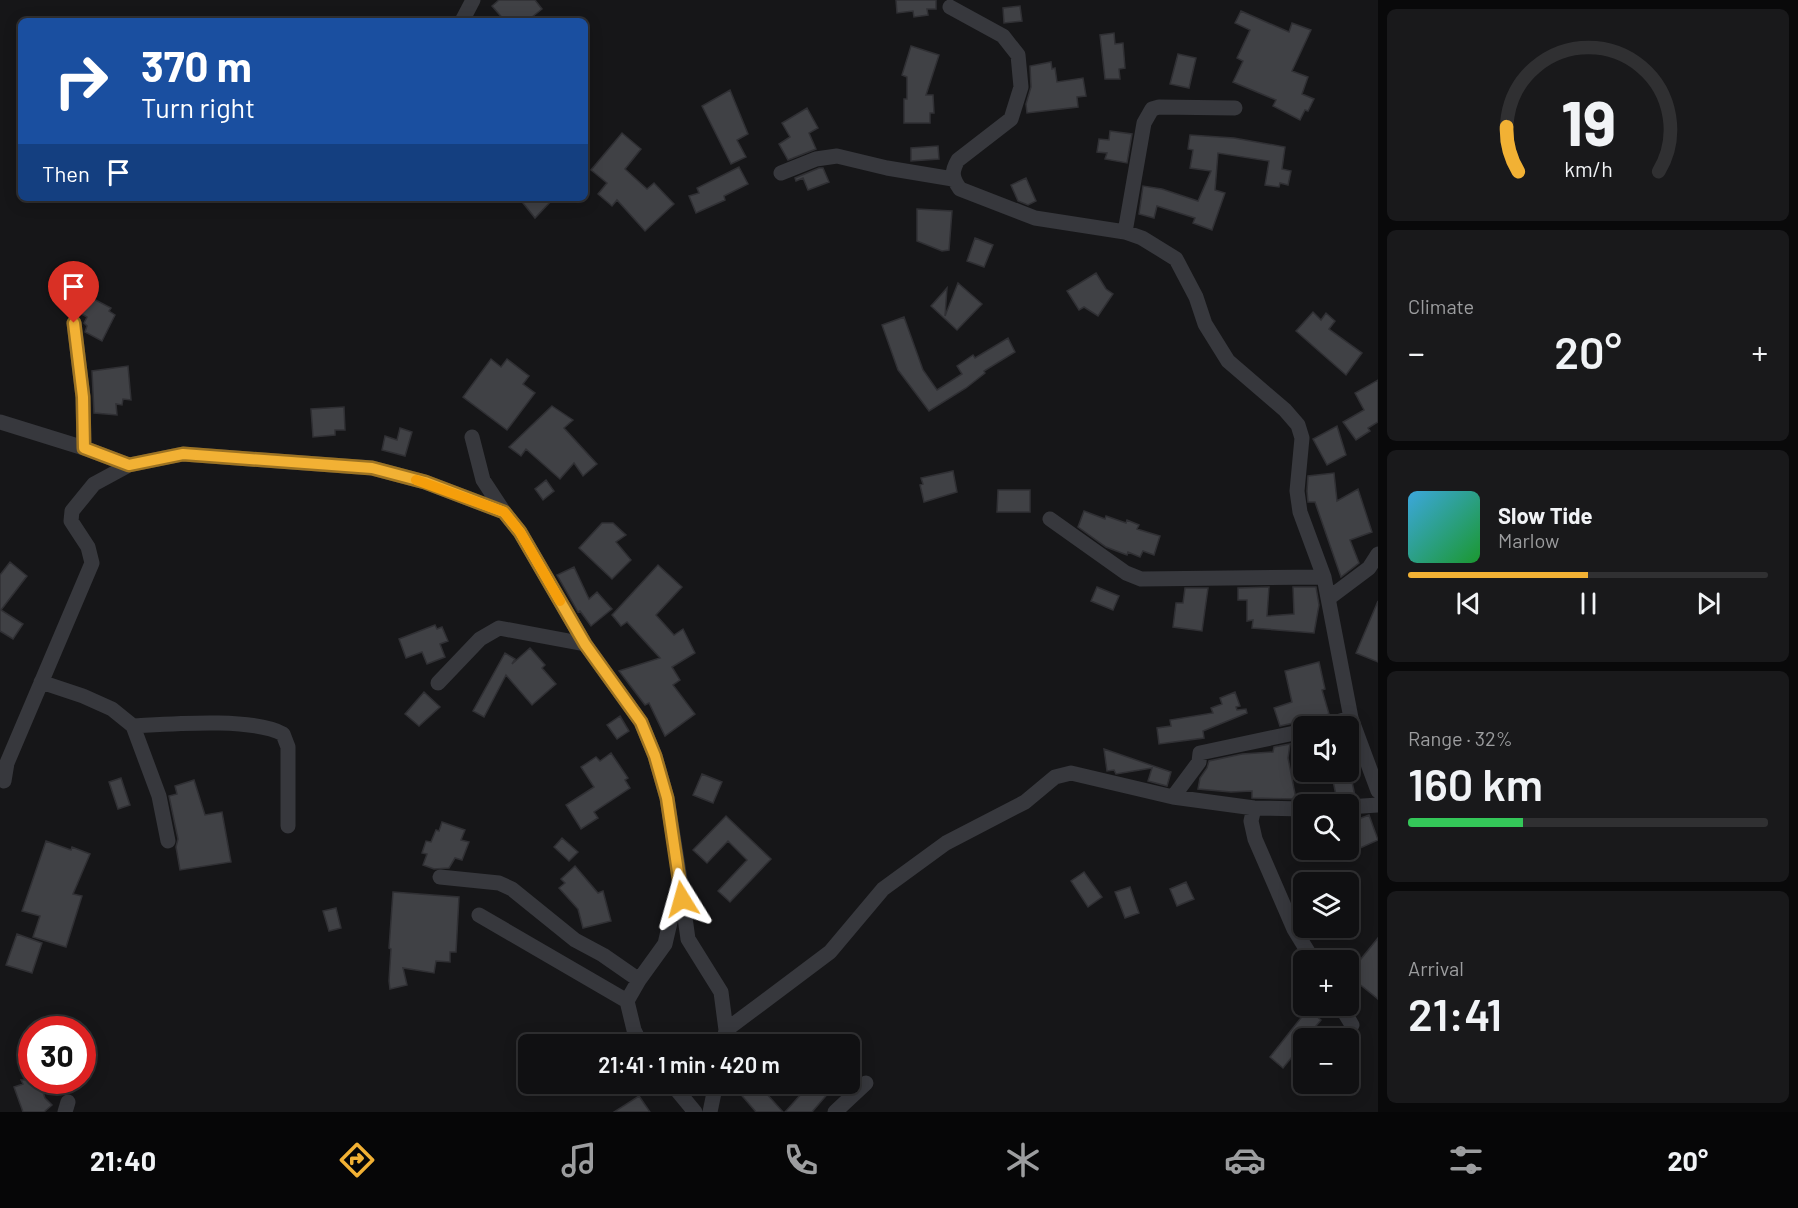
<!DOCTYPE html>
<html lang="en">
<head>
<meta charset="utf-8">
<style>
	:root { --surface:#101012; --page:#19191b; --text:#f1f3f6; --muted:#9c9d9f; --line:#303032; --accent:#f2b134 }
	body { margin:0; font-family:Barlow,sans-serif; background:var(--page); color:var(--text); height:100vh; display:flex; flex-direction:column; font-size:22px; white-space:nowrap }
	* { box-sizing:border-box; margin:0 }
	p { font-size:20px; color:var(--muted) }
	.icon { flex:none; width:33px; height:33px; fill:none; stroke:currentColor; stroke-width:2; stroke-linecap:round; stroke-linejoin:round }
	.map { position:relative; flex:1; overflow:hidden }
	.panel { display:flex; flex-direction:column; gap:9px; padding:9px; background:#09090a; width:420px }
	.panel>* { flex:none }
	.guide { position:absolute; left:18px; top:18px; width:570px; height:183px; border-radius:9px; box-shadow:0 3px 15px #0003,0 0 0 2px var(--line); background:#1a4fa0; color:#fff; overflow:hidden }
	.buttons { position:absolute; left:1293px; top:716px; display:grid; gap:12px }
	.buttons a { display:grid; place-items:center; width:66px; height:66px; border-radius:9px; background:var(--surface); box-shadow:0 3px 15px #0003,0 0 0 2px var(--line); font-size:30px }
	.speed { position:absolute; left:18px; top:1016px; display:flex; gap:12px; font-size:30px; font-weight:700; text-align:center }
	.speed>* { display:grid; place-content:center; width:78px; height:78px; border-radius:50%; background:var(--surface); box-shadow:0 3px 15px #0003,0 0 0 2px var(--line); line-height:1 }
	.speed .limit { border:9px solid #d22; background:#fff; color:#111 }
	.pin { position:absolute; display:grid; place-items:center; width:51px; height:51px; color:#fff; margin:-62px -26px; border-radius:50% 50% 50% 0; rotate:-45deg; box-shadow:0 0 6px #0007 }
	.pin .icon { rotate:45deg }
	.me { position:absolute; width:66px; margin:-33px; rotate:352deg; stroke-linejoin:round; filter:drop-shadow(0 0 4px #0008) }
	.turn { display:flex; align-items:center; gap:21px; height:126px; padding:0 24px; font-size:27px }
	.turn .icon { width:78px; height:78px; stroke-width:2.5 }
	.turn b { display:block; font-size:42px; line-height:51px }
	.then { display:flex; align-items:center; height:57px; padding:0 24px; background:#0003; gap:12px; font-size:22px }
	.big { font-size:45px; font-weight:600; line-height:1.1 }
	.panel .tile { flex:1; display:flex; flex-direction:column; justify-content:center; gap:9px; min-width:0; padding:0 21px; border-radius:9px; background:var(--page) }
	.panel .dial { align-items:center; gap:0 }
	.dial svg { height:156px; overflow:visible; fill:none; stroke:var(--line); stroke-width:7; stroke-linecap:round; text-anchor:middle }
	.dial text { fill:var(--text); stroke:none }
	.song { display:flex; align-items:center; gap:18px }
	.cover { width:72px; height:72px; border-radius:9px; background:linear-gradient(135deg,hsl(200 70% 55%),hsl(130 70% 35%)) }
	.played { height:6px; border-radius:3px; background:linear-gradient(90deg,var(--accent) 50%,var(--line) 50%) }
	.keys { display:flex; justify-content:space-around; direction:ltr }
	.heat { display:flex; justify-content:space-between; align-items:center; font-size:33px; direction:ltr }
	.charge { height:9px; border-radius:4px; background:linear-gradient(90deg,#34c759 32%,var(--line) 0) }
	.trip { position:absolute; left:518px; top:1034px; width:342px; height:60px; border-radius:9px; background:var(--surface); box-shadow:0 3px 15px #0003,0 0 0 2px var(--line); font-weight:600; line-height:60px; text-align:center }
	.dock { display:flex; height:96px; justify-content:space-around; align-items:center; background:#060607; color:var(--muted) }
	.dock .icon { width:42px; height:42px }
	.dock .on { color:var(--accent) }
	.dock b { font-size:27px; color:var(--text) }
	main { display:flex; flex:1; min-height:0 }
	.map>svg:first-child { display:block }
	.building { fill:#404145; stroke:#303034; stroke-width:1.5 }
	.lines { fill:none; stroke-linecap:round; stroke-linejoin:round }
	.minor { stroke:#37383d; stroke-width:15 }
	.route-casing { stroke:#9d7322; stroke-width:15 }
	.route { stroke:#f2b134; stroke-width:10 }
	.slow { stroke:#f59e0b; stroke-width:10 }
</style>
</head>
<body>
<main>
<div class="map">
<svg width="1378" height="1112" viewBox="0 0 1378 1112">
	<rect width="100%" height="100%" fill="#161618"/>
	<path class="building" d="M499,0h36l7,9 -15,12h-22l-13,-15z
		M896,0h40v9h-9l1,6 -14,2 -1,-6 -16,2z
		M1020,6l2,15 -18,2 -1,-15z
		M1241,11l48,21 3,-9 19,7 -19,41 16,6 -6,17 12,5 -6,12 -3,-1 -5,10 -27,-14 3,-6 -43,-18 10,-21 -6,-3 13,-28 -15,-7z
		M1114,33l1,11 8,-1 2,25 -6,1 1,10h-15l-5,-44z
		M911,46l28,9 -13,40h7l1,18h-4v10h-26v-24h3v-22l-5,-2z
		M1178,54l18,4 -7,30 -19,-4z
		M1051,62l1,7 3,-1 2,14 26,-4 3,18 -9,1 1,10 -51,6 -1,-9 5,-17 -1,-21z
		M730,90l18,44 -11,6 9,17 -15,7 -29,-58z
		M807,108l11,20 -9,5 7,16 -28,11 -9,-16 11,-7 -8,-14z
		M1110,131l22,3 -5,29 -22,-4 2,-6 -10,-1 2,-13 10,1z
		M622,133l19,16 -16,20 22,20 7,-6 20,21 -29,27 -28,-31 -5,6 -14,-12 9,-11 -16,-13z
		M1190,135l44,3 51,9 -3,22 9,2 -3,14 -8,-2 -1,4 -14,-2 4,-24 -51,-8 -3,37 10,3 -13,37 -19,-7 2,-5 -38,-12 -3,12 -15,-4 4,-28 19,3 36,12 13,-30 -21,-3 3,-18 -5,-1z
		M938,146l1,13 -28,2v-13z
		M739,167l9,17 -24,12 1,4 -29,13 -7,-17 10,-3 -2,-5z
		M819,168h4l6,14 -21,8 -5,-12 -7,3 -1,-3z
		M1026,178l10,23 -8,4 -10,-4 -7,-16z
		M519,198h35l-19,20z
		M917,209l35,2 -3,39 -7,1 -25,-10z
		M975,238l18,7 -9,22 -17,-6z
		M76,264l17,8 -11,21 29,15 -2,3 6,4 -13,26 -17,-9 2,-6 -3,-3 3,-6 -30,-17z
		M1096,273l10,16 7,5 -15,22 -14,-9 -5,3 -12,-19z
		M958,283l24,21 -25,26 -26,-24 16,-18 -2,28z
		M1313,312l8,8 5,-7 9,8 -6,8 33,24 -16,22 -50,-44z
		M904,317l19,53 14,20 25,-16 -5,-8 16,-11 2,3 33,-20 7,14 -31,19 1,2 -19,15 -37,23 -31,-41 -16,-45z
		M491,359l10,8 6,-8 22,17 -6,8 12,9 -28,37 -44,-33z
		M128,366l3,34 -8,-1 -1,6 -6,-1 1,11 -23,-2 -2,-42z
		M1378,380v42l-10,6 2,3 -14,9 -13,-18 21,-12 -9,-17z
		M552,406l21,14 -9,8 33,36 -14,12 -9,-13 -14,16 -34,-30 -5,7 -12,-9z
		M344,407l1,23h-10v5l-22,2 -2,-28z
		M1337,426l9,29 -19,10 -14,-26z
		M400,428l12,4 -7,24 -23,-6 3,-14 12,4z
		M953,471l4,21 -33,10 -4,-17 3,-1 -2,-6z
		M1334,473l3,28 21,-12 14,43 -22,8 9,23 -18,14 -26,-75h-7l-1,-11 1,-15z
		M546,480l8,11 -11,9 -8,-11z
		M998,490h32v22h-33z
		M1084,511l21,8 1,-3 20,7 1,-3 12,5 -2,4 23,7 -6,19 -11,-4 -3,6 -12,-5 -1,3 -21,-8 -28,-20z
		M602,523h11l13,12 -10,7 15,18 -19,19 -33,-31z
		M10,562l17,14 -26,34 22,14 -10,15 -13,-8v-56z
		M658,565l24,22 -26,28 18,20 9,-6 12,24 -23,14 8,13 -7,5 22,29 -30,22 -16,-33 -4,2 -26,-34 41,-13 -33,-36 -6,4 -9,-11z
		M574,567l15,32 8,-7 15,17 -21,17 -11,-15 -2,1 -21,-37z
		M1097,587l22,9 -6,14 -22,-9z
		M1269,587l-2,29 27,-2 -1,-27h23l3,18 -5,28 -62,-5 1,-8 -6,1v-21h-9v-12z
		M1185,588h23l-6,43 -29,-4 3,-24h7z
		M1378,601v61l-22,-9z
		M435,625l2,4 5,-2 6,14 -8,3 5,13 -18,7 -5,-12 -16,6 -7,-19z
		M530,648l15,17 -3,3 14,16 -24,21 -26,-30 -22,42 -11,-6 32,-58 10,6 -3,5z
		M1319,662l6,27 -3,1 7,24 -9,3 -10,7 -8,-3 -22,5 -6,-18 18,-6 -7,-31z
		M424,692l16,15 -21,19 -14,-12z
		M1235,692l5,14 -4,1 1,3 9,-1 1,4 -44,18 1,7 -45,6 -2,-16 14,-2 -1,-6 43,-7 -2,-5 11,-4 -2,-6z
		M620,716l9,15 -12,8 -10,-14z
		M1290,744l-2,14 8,41 -44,-1v-7l-21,1 -33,-3 2,-11 7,-10 2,-7 33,-7 31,-2 1,-5z
		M1104,749l67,23 -4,14 -19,-5 4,-13 -36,6 -2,-4 -7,1z
		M611,753l17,25 -3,2 5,8 -36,24 4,6 -17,11 -15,-24 28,-18 -13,-20 15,-10 4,4z
		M1350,772l5,24 -18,4 -5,-24z
		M702,774l20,8 -9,21 -20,-8z
		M121,778l9,27 -12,4 -9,-27z
		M194,780l11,35 17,-3 9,50 -51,8 -4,-23 2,-8 -9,-43 8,-2 -2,-8z
		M1369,815l9,25 -20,9 -10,-26z
		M726,816l45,43 -41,43 -12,-11 29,-31 -19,-19 -21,22 -14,-13z
		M442,822l23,8 -4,10 8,2 -7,18 -7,-2 -6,10 -15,1 -11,-4 4,-11 -5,-1 4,-12 5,1 5,-12 3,1z
		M562,838l16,14 -9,9 -15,-14z
		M46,841l25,9 1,-3 18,7 -17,40 9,2 -16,51 -33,-10 7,-21 -18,-5z
		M575,866l23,27 5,-2 8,30 -28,7 -5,-19 -19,-21 6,-5 -4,-4z
		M1084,872l18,25 -14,10 -17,-26z
		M1186,882l8,17 -17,7 -7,-17z
		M1130,887l9,26 -14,5 -10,-26z
		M393,892l66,5 -3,55h-6v10l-14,-1 -2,12 -31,-5 4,17 -17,4 -1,-8 2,-32 -2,-1z
		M336,908l5,20 -12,3 -6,-20z
		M17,934l25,9 -10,30 -26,-8z
		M1378,938v61l-30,-24z
		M1308,1009l13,11 -15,18h-2v4l-21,26 -13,-11z
		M21,1080h18l6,18 7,7 -8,7h-21l-9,-25 9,-3z
		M731,1083h26l26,29h-27z
		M811,1083h26l-25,29h-27z
		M639,1096l11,16h-36z"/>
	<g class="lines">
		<path class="minor" d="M950,7l53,29 15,19 3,32 -10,32 -53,41c-7,12 -6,18 2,29l75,29 90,14 17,6 34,21 20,38 9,27 23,37 57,49 13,15 4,13 -5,53 3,21 24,65 27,141 27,73
			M462,21l11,-21
			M781,173l35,-14 21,-3 50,12 66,11
			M1125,232l19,-109 8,-14 7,-2 76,1
			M74,323l9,74 1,51
			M0,422l84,26 45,17
			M472,437l11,43 21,32
			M1050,519l76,54 15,6 183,-2
			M1329,598l40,-30 9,-14
			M41,682l42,14 29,13 21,17 26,70 9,45
			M438,683l42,-44 19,-11 86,16
			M133,726c37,-2 119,-9 150,8l5,13v79
			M1323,726l28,-8
			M4,781l3,-18 85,-200 -4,-16 -17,-26 1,-10 22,-27 35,-19 54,-11 189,14 53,14 79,30 16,20 65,112 56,78 14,34 12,42 13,81 -15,65 -26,36 -12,21 7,29 7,14
			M1173,797l26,-35 1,-9 104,-22
			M1348,807l30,-2
			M1254,808l-3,13 4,18 39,90 19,31
			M440,877l59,6 13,6 63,51 28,15 36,25
			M681,889l7,50 33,53 5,38 -3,14
			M479,915l148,86
			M1340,1005l12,20
			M726,1030l104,-78 53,-63 63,-46 79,-41 30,-25 16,-4 102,24 81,11 50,1
			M671,1083l24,29
			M65,1112l3,-10
			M710,1112l6,-29
			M835,1112l31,-29"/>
	</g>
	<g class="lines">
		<g class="route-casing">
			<path id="route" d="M74,323l9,74 1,51 45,17 54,-11 189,14 53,14 79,30 16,20 65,112 56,78 14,34 12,42 15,101"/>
		</g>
		<use href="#route" class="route"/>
		<path class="slow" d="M416,480l88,32 16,20 40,69"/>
	</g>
</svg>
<div class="buttons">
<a><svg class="icon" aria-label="sound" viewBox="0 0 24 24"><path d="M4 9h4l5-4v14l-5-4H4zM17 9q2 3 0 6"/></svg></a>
<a><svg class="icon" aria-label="search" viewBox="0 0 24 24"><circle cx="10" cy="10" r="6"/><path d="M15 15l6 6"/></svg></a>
<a><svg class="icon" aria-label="layers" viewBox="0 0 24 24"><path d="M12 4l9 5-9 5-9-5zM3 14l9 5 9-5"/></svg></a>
<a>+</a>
<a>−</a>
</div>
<div class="speed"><div class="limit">30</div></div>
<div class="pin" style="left:74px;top:323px;background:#d93025"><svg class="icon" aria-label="arrive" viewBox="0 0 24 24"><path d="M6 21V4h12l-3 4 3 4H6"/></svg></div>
<svg class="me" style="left:682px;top:899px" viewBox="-20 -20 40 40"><path d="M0-17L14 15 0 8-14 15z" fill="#f2b134" stroke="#fff" stroke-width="4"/></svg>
<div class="trip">21:41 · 1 min · 420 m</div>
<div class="guide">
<div class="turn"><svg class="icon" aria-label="right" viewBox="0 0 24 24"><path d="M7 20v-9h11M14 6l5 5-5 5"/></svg><div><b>370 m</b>Turn right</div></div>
<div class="then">Then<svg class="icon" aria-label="arrive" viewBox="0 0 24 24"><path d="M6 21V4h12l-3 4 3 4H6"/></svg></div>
</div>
</div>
<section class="panel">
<div class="tile dial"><svg viewBox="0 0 100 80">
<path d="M14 69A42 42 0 1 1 86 69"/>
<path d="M14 69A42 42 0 0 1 8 46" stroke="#f2b134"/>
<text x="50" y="56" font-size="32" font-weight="700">19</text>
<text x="50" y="72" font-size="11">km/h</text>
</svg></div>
<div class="tile"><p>Climate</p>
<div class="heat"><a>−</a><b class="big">20°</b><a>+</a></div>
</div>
<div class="tile">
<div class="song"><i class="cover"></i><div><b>Slow Tide</b><p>Marlow</p></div></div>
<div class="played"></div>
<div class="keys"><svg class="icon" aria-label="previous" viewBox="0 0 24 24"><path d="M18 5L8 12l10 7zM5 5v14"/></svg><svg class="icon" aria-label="pause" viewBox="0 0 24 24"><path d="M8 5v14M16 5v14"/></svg><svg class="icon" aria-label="next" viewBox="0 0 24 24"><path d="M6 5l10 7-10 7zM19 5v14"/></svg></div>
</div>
<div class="tile"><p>Range · 32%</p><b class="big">160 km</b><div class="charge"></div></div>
<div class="tile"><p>Arrival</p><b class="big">21:41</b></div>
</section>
</main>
<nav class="dock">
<b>21:40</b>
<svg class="icon on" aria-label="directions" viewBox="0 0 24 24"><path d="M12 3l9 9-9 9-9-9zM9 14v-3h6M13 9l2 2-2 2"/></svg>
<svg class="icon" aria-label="music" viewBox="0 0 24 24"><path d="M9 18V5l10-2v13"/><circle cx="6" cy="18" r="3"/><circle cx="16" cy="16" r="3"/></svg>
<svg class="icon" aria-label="phone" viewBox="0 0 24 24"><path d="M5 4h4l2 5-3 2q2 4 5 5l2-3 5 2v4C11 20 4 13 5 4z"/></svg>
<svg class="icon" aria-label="climate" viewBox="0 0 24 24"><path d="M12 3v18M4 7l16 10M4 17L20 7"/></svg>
<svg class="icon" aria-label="car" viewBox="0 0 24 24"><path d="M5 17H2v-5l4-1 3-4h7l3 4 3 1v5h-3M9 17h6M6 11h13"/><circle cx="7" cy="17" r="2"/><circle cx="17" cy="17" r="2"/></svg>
<svg class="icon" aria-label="filters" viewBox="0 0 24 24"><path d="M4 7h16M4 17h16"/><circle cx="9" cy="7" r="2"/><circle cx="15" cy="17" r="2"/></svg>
<b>20°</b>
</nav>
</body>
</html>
